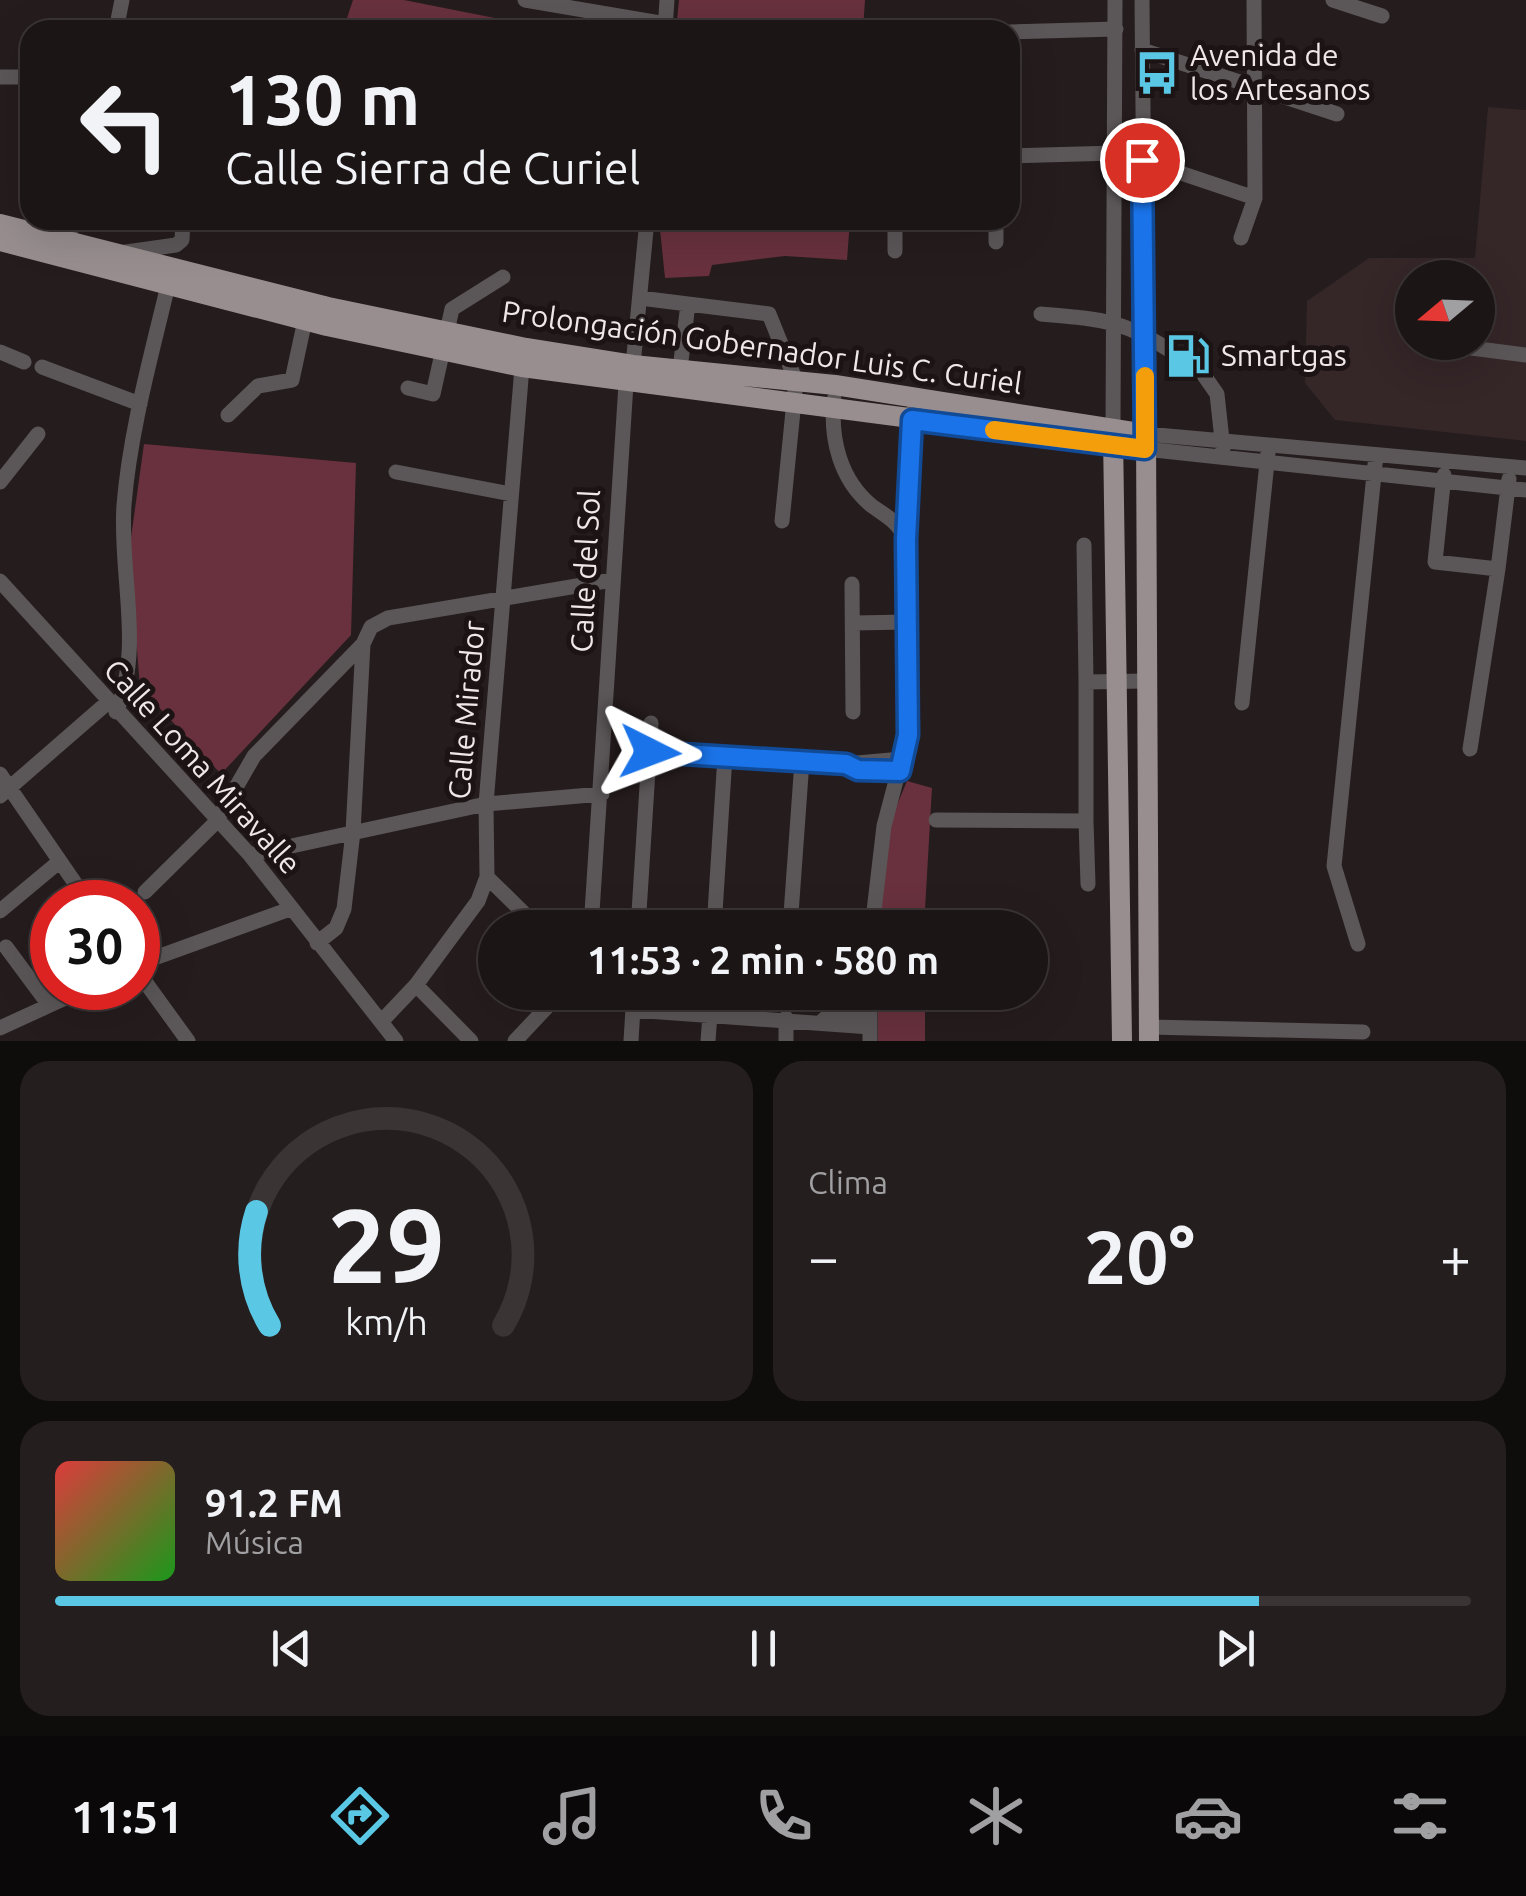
<!DOCTYPE html>
<html lang="es">
<head>
<meta charset="utf-8">
<style>
	:root { --surface:#1c1516; --page:#251e1f; --text:#f1f3f6; --muted:#a09fa1; --line:#3a3435; --accent:#5ac8e5 }
	body { margin:0; font-family:Ubuntu,sans-serif; background:var(--page); color:var(--text); height:100vh; display:flex; flex-direction:column; font-size:38px; white-space:nowrap }
	* { box-sizing:border-box; margin:0 }
	p { font-size:32px; color:var(--muted) }
	.icon { flex:none; width:55px; height:55px; fill:none; stroke:currentColor; stroke-width:2; stroke-linecap:round; stroke-linejoin:round }
	.map { position:relative; height:1041px; overflow:hidden }
	.details { display:flex; flex-direction:column; gap:20px; padding:20px; background:#0f0c0c; flex:1 }
	.details>* { flex:none }
	.hud { position:absolute; left:20px; top:20px; width:1000px; height:210px; border-radius:30px; box-shadow:0 10px 40px #0002,0 0 0 2px var(--line); background:#1c1516; color:var(--text); overflow:hidden }
	.needle { width:65px; rotate:251deg }
	.controls { position:absolute; left:1395px; top:260px; display:grid; gap:20px }
	.controls a { display:grid; place-items:center; width:100px; height:100px; border-radius:50%; background:var(--surface); box-shadow:0 10px 40px #0002,0 0 0 2px var(--line); font-size:50px }
	.speed { position:absolute; left:30px; top:880px; display:flex; gap:20px; font-size:50px; font-weight:700; text-align:center }
	.speed>* { display:grid; place-content:center; width:130px; height:130px; border-radius:50%; background:var(--surface); box-shadow:0 10px 40px #0002,0 0 0 2px var(--line); line-height:1 }
	.speed .limit { border:15px solid #d22; background:#fff; color:#111 }
	.pin { position:absolute; display:grid; place-items:center; width:85px; height:85px; color:#fff; margin:-42px; border:5px solid #fff; border-radius:50%; box-shadow:0 2px 10px #0007 }
	.me { position:absolute; width:110px; margin:-55px; rotate:93deg; stroke-linejoin:round; filter:drop-shadow(0 0 8px #0008) }
	.turn { display:flex; align-items:center; gap:35px; height:210px; padding:0 40px; font-size:45px }
	.turn .icon { width:130px; height:130px; stroke-width:2.5 }
	.turn b { display:block; font-size:70px; line-height:85px }
	.big { font-size:75px; font-weight:700; line-height:1.1 }
	.details .tile { flex:1; display:flex; flex-direction:column; justify-content:center; gap:15px; min-width:0; padding:0 35px; border-radius:30px; background:var(--page) }
	.details .dial { align-items:center; gap:0 }
	.dial svg { height:260px; overflow:visible; fill:none; stroke:var(--line); stroke-width:7; stroke-linecap:round; text-anchor:middle }
	.dial text { fill:var(--text); stroke:none }
	.song { display:flex; align-items:center; gap:30px }
	.cover { width:120px; height:120px; border-radius:15px; background:linear-gradient(135deg,hsl(0 70% 55%),hsl(120 70% 35%)) }
	.played { height:10px; border-radius:5px; background:linear-gradient(90deg,var(--accent) 85%,var(--line) 85%) }
	.keys { display:flex; justify-content:space-around; direction:ltr }
	.heat { display:flex; justify-content:space-between; align-items:center; font-size:55px; direction:ltr }
	.details .tiles { flex:1; display:grid; gap:20px; grid-template-columns:1fr 1fr }
	.tile:last-child { grid-column:span 2 }
	.trip { position:absolute; left:478px; top:910px; width:570px; height:100px; border-radius:50px; background:var(--surface); box-shadow:0 10px 40px #0002,0 0 0 2px var(--line); font-weight:700; line-height:100px; text-align:center }
	.menu { display:flex; height:160px; justify-content:space-around; align-items:center; background:#0b0809; color:var(--muted) }
	.menu .icon { width:70px; height:70px }
	.menu .active { color:var(--accent) }
	.menu b { font-size:45px; color:var(--text) }
	.map>svg:first-child { display:block }
	.built { fill:#352628; fill-rule:evenodd }
	.green { fill:#68313d }
	.lines { fill:none; stroke-linecap:round; stroke-linejoin:round }
	.minor-tunnel { stroke:#433b3c; stroke-width:15; stroke-dasharray:15 8; stroke-linecap:butt }
	.minor { stroke:#5b5657; stroke-width:15 }
	.major { stroke:#988e8f; stroke-width:20 }
	.route-casing { stroke:#114b97; stroke-width:25 }
	.route { stroke:#1a73e8; stroke-width:18 }
	.slow { stroke:#f59e0b; stroke-width:18 }
	.labels { text-anchor:middle; stroke-width:10; stroke-linejoin:round; paint-order:stroke }
	.poi-label { font-size:30px; fill:#efe8e9; stroke:#1c1314; text-anchor:start }
	.street-label { font-size:30px; fill:#efe8e9; stroke:#1c1314 }
</style>
</head>
<body>
<div class="map">
<svg width="1526" height="1041" viewBox="0 0 1526 1041">
	<rect width="100%" height="100%" fill="#251c1d"/>
	<path class="built" d="M1488,107l38,3v331l-191,-21 -30,-37 2,-82 62,-43h106zM1412,278h66v64h-66z"/>
	<path class="green" d="M353,0h51l152,30h-213z
		M679,0h186l-2,30h-187z
		M659,220h191l-3,40 -62,-4 -73,9 -3,11 -44,2z
		M144,444l212,19 -5,172 -130,139 -81,-87 -11,-135z
		M907,781l25,7 -8,139 -45,1 13,-111z
		M878,993h47v48h-47z"/>
	<g class="lines">
		<path class="minor-tunnel" d="M1177,355l26,19"/>
		<path class="minor" d="M525,0l141,24
			M1142,0l4,434 380,34
			M1333,0l49,16
			M116,30l6,-30
			M665,30l2,-30
			M1010,32l106,-3
			M1142,50l195,64
			M0,77h30
			M1010,156l106,-3
			M1142,160l113,38
			M996,220v22
			M1241,238l14,-40 -1,-198
			M66,250l7,-30
			M895,251v-31
			M119,253l57,-8 6,-5 1,-20
			M640,298l48,6
			M1041,314c61,5 84,6 136,41
			M1440,344l86,11
			M0,352l24,10
			M42,367l98,37
			M1203,374l14,20 6,55
			M679,377l9,-73 81,10 27,67 -14,140
			M408,388l25,6 19,-85 51,-32
			M834,399c-4,40 6,81 38,107 14,10 27,16 33,33
			M228,415l30,-29 34,-6 13,-60
			M1113,428l2,-428
			M1145,449l381,41
			M396,472l115,22
			M1444,475l-9,87 63,7 11,-90
			M0,482l38,-48
			M1084,545l2,137
			M0,581l250,274 146,186
			M852,584l1,128
			M853,623l54,-1
			M1242,703l26,-250
			M116,712c28,-62 3,-140 8,-207 6,-74 27,-148 44,-220
			M1470,749l28,-180
			M649,752l197,12 56,-5
			M846,764l12,6 42,1
			M0,774l88,128
			M0,796l107,-93
			M936,820l150,1v-139l60,-1
			M1086,821l2,63
			M250,855l236,-51 116,-10
			M487,877l52,51
			M145,892l71,-70 38,-66 109,-112 8,-17 17,-9 224,-38
			M0,911l60,-50
			M591,928l35,-544 7,-19 14,-145
			M638,928l13,-205
			M714,928l11,-172
			M790,928l12,-167
			M872,928l12,-102 24,-91 -2,-194 7,-130
			M317,943l19,-15 8,-19 9,-77 10,-188
			M1358,944l-24,-78 42,-411
			M6,947l43,58
			M138,964l152,-55
			M138,972l50,69
			M416,985l55,56
			M633,1010l237,17
			M823,1020l8,-6 39,1
			M381,1022l35,-37 62,-84 9,-24 -1,-73 36,-437
			M1149,1027l214,5
			M0,1028l87,-40
			M515,1041l46,-49
			M631,1041l3,-49
			M708,1041l2,-27
			M786,1041v-23
			M870,1041v-49"/>
		<path class="major" d="M0,224l328,83 198,41 107,17 202,20 311,49 3,607
			M0,241l327,85 195,41 623,82
			M1113,435l9,606"/>
	</g>
	<g class="lines">
		<g class="route-casing">
			<path id="route" d="M650,752l196,12 12,6 42,1 8,-36 -2,-195 6,-120 233,29 -3,-289"/>
		</g>
		<use href="#route" class="route"/>
		<path class="slow" d="M994,430l151,19v-73"/>
	</g>
	<defs>
		<g id="bus-bare" transform="scale(3.45)"><path d="M-5-6H5V4H4V6H2V4H-2V6H-4V4H-5ZM-3.5-4V0h7V-4ZM-3.5 1.2v1.5H-2V1.2ZM2 1.2v1.5H3.5V1.2Z" fill="#5ac8e5" stroke="#1c1314" stroke-width="2.5" paint-order="stroke"/></g>
		<g id="fuel-bare" transform="scale(3.45)"><path d="M-5.5-6h7V0h2V4h1.3V-2.5L3-4.5l.8-.8L6-3V5H2.5V1h-1V6h-7ZM-4.2-4.7v3.2H.2V-4.7Z" fill="#5ac8e5" stroke="#1c1314" stroke-width="2.5" paint-order="stroke"/></g>
	</defs>
	<g fill-rule="evenodd">
		<use href="#bus-bare" x="1157" y="73"/>
		<use href="#fuel-bare" x="1188" y="356"/>
	</g>
	<g class="labels">
		<g class="poi-label">
			<text x="1190" y="66">Avenida de<tspan x="1190" dy="34">los Artesanos</tspan></text>
			<text x="1221" y="366">Smartgas</text>
		</g>
		<g class="street-label">
			<text transform="translate(762 348) rotate(8)" y="10">Prolongación Gobernador Luis C. Curiel</text>
			<text transform="translate(586 571) rotate(-87)" y="10">Calle del Sol</text>
			<text transform="translate(467 710) rotate(-85)" y="10">Calle Mirador</text>
			<text transform="translate(202 767) rotate(48)" y="10">Calle Loma Miravalle</text>
		</g>
	</g>
</svg>
<div class="controls">
<a><svg class="needle" viewBox="-14 -14 28 28"><path d="M0-13l5 13h-10z" fill="#e53935"/><path d="M0 13l5-13h-10z" fill="#a09fa1"/></svg></a>
</div>
<div class="speed"><div class="limit">30</div></div>
<div class="pin" style="left:1142px;top:160px;background:#d93025"><svg class="icon" aria-label="arrive" viewBox="0 0 24 24"><path d="M6 21V4h12l-3 4 3 4H6"/></svg></div>
<svg class="me" style="left:650px;top:752px" viewBox="-20 -20 40 40"><path d="M0-17L14 15 0 8-14 15z" fill="#1a73e8" stroke="#fff" stroke-width="4"/></svg>
<div class="trip">11:53 · 2 min · 580 m</div>
<div class="hud">
<div class="turn"><svg class="icon" aria-label="left" viewBox="0 0 24 24"><path d="M17 20v-9H6M10 6l-5 5 5 5"/></svg><div><b>130 m</b>Calle Sierra de Curiel</div></div>
</div>
</div>
<section class="details">
<div class="tiles">
<div class="tile dial"><svg viewBox="0 0 100 80">
<path d="M14 69A42 42 0 1 1 86 69"/>
<path d="M14 69A42 42 0 0 1 10 34" stroke="#5ac8e5"/>
<text x="50" y="56" font-size="32" font-weight="700">29</text>
<text x="50" y="72" font-size="11">km/h</text>
</svg></div>
<div class="tile"><p>Clima</p>
<div class="heat"><a>−</a><b class="big">20°</b><a>+</a></div>
</div>
<div class="tile">
<div class="song"><i class="cover"></i><div><b>91.2 FM</b><p>Música</p></div></div>
<div class="played"></div>
<div class="keys"><svg class="icon" aria-label="previous" viewBox="0 0 24 24"><path d="M18 5L8 12l10 7zM5 5v14"/></svg><svg class="icon" aria-label="pause" viewBox="0 0 24 24"><path d="M8 5v14M16 5v14"/></svg><svg class="icon" aria-label="next" viewBox="0 0 24 24"><path d="M6 5l10 7-10 7zM19 5v14"/></svg></div>
</div>
</div>
</section>
<nav class="menu">
<b>11:51</b>
<svg class="icon active" aria-label="directions" viewBox="0 0 24 24"><path d="M12 3l9 9-9 9-9-9zM9 14v-3h6M13 9l2 2-2 2"/></svg>
<svg class="icon" aria-label="music" viewBox="0 0 24 24"><path d="M9 18V5l10-2v13"/><circle cx="6" cy="18" r="3"/><circle cx="16" cy="16" r="3"/></svg>
<svg class="icon" aria-label="phone" viewBox="0 0 24 24"><path d="M5 4h4l2 5-3 2q2 4 5 5l2-3 5 2v4C11 20 4 13 5 4z"/></svg>
<svg class="icon" aria-label="climate" viewBox="0 0 24 24"><path d="M12 3v18M4 7l16 10M4 17L20 7"/></svg>
<svg class="icon" aria-label="car" viewBox="0 0 24 24"><path d="M5 17H2v-5l4-1 3-4h7l3 4 3 1v5h-3M9 17h6M6 11h13"/><circle cx="7" cy="17" r="2"/><circle cx="17" cy="17" r="2"/></svg>
<svg class="icon" aria-label="filters" viewBox="0 0 24 24"><path d="M4 7h16M4 17h16"/><circle cx="9" cy="7" r="2"/><circle cx="15" cy="17" r="2"/></svg>
</nav>
</body>
</html>
